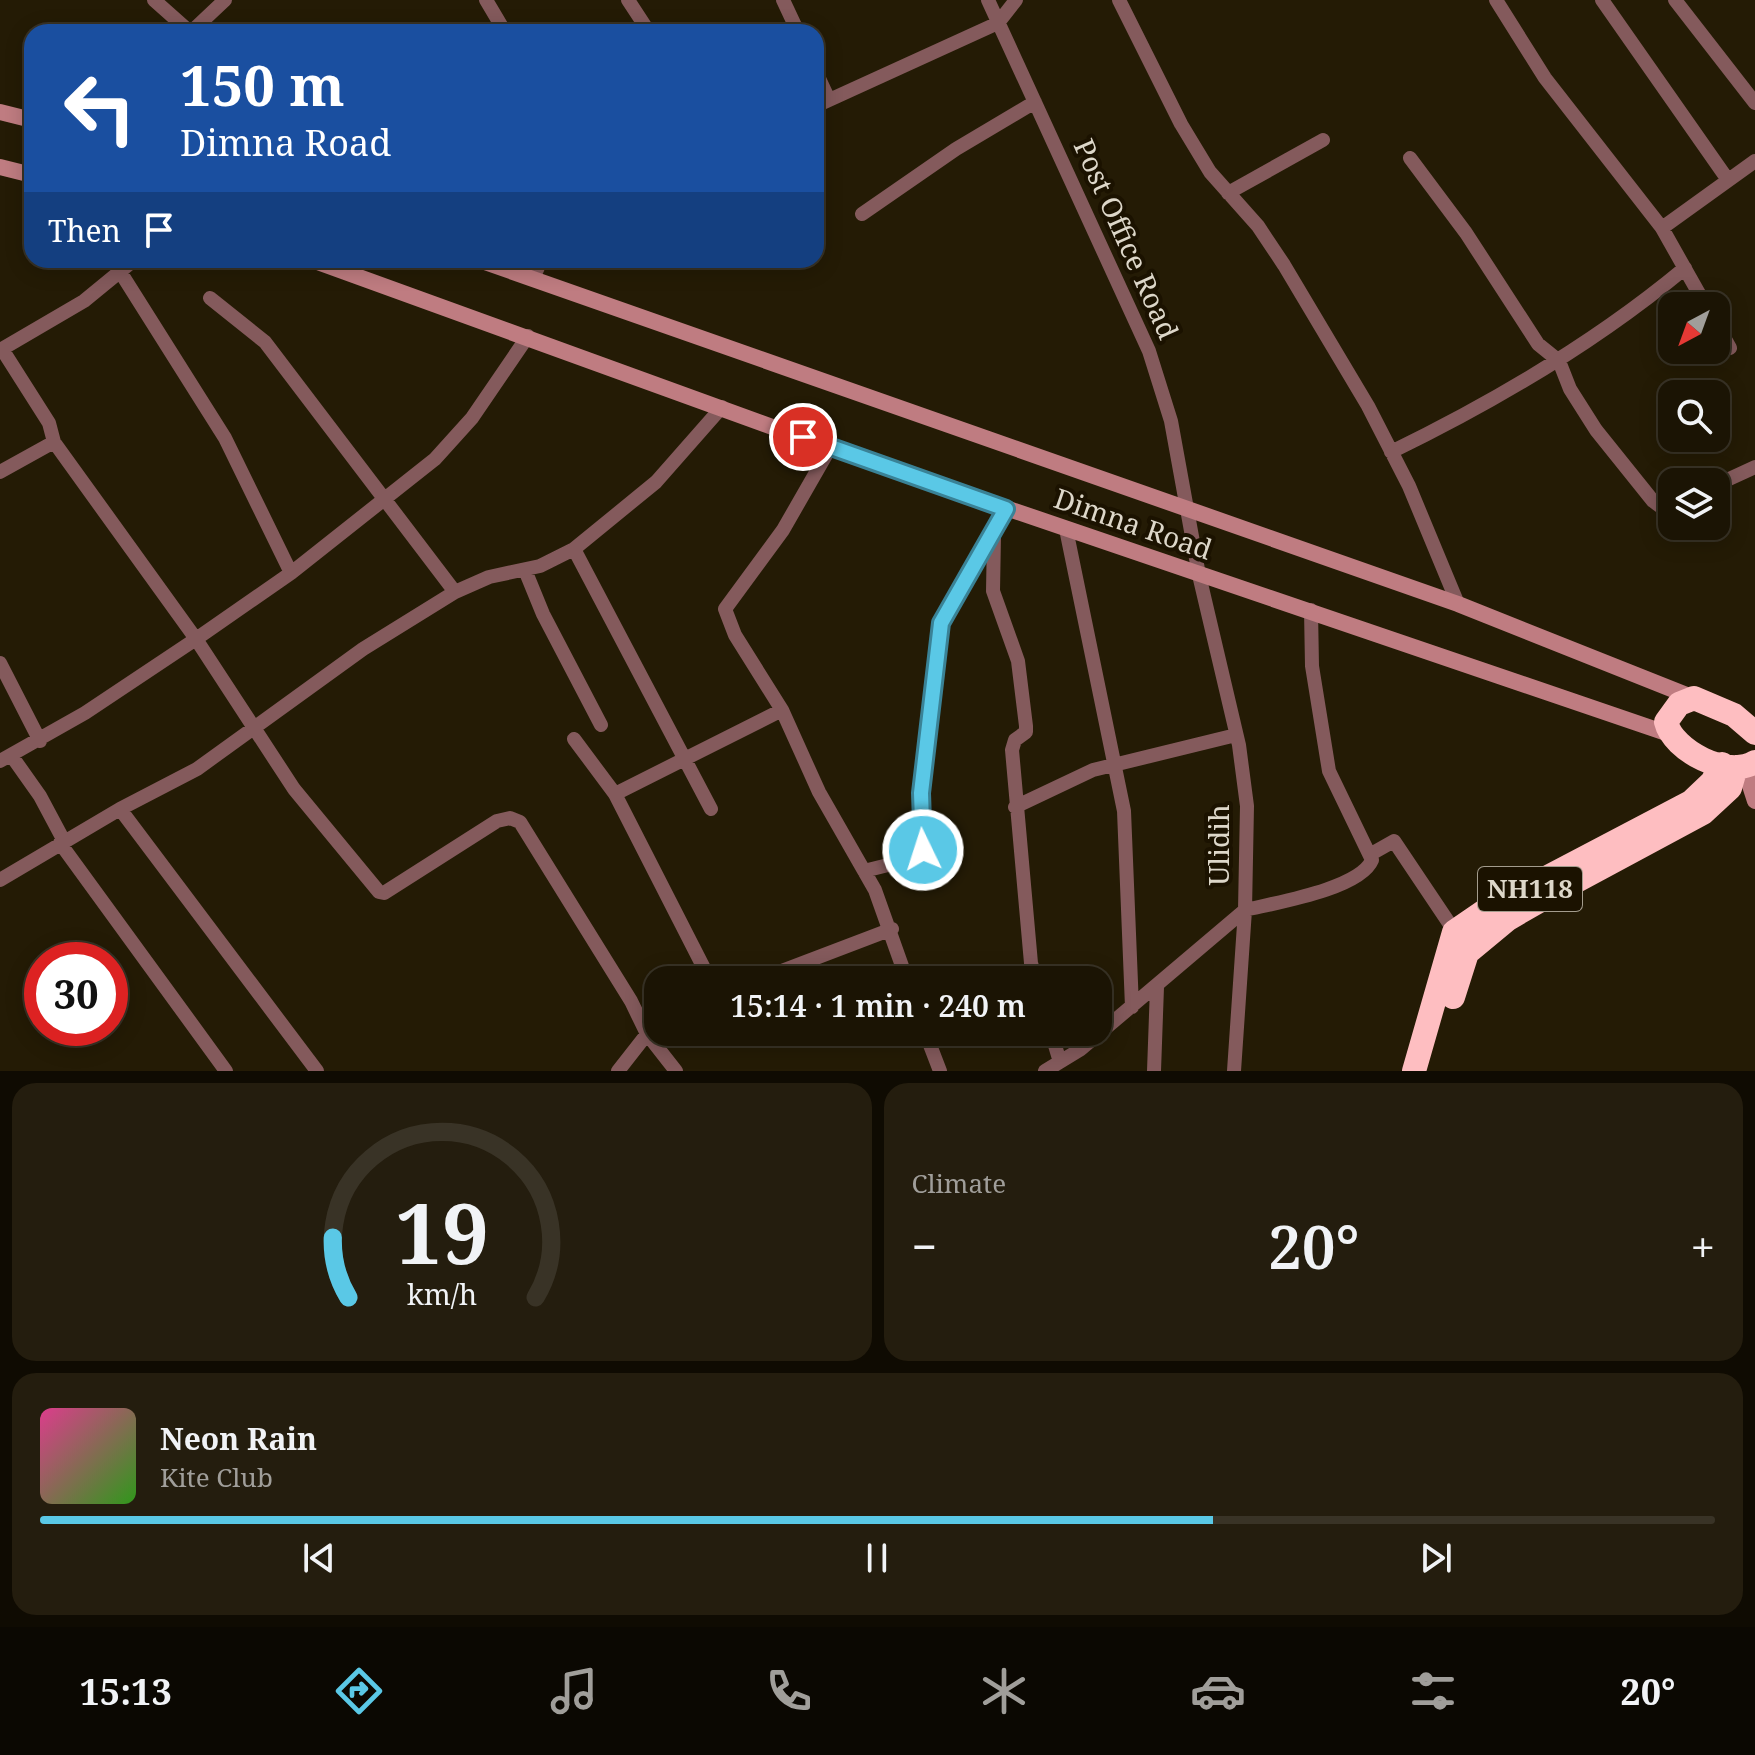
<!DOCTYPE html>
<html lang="en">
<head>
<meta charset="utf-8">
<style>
	:root { --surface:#1b1404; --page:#241d0e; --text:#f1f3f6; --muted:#a09e9a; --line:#393326; --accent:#5ac8e6 }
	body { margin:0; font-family:"Noto Serif",serif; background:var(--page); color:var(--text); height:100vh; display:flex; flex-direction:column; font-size:30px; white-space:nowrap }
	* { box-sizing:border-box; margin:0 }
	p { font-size:26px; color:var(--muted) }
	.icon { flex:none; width:44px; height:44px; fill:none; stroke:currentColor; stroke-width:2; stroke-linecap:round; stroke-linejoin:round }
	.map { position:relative; height:1071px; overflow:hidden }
	.side { display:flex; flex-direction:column; gap:12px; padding:12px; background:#0f0b02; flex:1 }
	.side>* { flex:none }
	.banner { position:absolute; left:24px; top:24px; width:800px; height:244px; border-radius:24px; box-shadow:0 4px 20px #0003,0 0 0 2px var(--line); background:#1a4fa0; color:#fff; overflow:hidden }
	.needle { width:52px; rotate:221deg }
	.tools { position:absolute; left:1658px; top:292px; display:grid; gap:16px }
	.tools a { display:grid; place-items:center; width:72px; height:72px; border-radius:16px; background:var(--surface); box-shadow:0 4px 20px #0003,0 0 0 2px var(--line); font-size:40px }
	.speed { position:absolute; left:24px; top:942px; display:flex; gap:16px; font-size:40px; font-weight:700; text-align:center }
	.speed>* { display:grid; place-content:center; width:104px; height:104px; border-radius:50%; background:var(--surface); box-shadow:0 4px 20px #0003,0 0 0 2px var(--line); line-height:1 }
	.speed .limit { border:12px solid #d22; background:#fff; color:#111 }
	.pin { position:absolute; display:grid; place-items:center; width:68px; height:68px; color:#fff; margin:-34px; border:4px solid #fff; border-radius:50%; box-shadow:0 2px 8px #0007 }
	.me { position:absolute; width:88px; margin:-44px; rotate:356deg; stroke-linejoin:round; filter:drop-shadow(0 0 6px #0008) }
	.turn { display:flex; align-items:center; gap:28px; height:168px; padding:0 24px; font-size:36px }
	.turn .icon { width:104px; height:104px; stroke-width:2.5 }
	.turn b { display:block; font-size:56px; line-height:68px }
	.then { display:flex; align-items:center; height:76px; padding:0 24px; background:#0003; gap:16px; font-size:30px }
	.big { font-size:60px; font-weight:600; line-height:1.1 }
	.side .card { flex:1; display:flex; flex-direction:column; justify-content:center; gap:12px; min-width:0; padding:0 28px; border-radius:24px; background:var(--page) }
	.side .dial { align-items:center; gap:0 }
	.dial svg { height:208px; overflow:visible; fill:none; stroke:var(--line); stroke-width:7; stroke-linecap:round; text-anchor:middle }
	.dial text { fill:var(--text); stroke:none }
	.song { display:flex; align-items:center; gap:24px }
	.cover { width:96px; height:96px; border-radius:12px; background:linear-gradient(135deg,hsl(330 70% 55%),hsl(110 70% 35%)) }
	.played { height:8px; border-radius:4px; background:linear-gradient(90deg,var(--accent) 70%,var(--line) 70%) }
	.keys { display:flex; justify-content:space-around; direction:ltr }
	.heat { display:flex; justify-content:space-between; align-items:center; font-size:44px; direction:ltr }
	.side .tiles { flex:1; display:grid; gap:12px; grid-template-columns:1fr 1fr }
	.card:last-child { grid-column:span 2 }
	.trip { position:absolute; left:644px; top:966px; width:468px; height:80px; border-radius:24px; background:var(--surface); box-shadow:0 4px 20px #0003,0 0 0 2px var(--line); font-weight:600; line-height:80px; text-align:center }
	.menu { display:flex; height:128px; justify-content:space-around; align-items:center; background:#0b0802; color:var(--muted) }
	.menu .icon { width:56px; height:56px }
	.menu .current { color:var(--accent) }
	.menu b { font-size:36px; color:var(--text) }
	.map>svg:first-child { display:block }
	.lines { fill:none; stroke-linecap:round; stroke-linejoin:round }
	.street { stroke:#845a5c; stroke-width:14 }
	.secondary { stroke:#bf7c81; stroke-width:16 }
	.highway { stroke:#febec1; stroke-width:24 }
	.route-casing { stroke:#3a8296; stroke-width:20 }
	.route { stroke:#5ac8e6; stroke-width:14 }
	.labels { text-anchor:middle; stroke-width:8; stroke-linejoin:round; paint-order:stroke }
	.shield { fill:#1b1200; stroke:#a39c8d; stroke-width:2 }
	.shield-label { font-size:26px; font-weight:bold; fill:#ddd7c9 }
	.street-label { font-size:28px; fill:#ddd7c9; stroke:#1b1200 }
</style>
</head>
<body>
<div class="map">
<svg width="1755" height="1071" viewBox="0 0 1755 1071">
	<rect width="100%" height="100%" fill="#241b05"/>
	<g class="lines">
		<path class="street" d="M154,0l36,32
			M486,0l19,32
			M628,0l21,32
			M783,0l15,32
			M988,0l161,351 22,70 28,154 40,170 8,61 -2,104 -164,139 -36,22
			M1119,0l62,124 29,48 48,54 26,39 84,141 41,80 49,118
			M1496,0l49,78 117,150 44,78
			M1602,0l126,180
			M1675,0l80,103
			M191,32l34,-32
			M816,72l13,28
			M816,106l182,-83 18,-23
			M1410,158l56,75 72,111 21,17 11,28 26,41 57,71 8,6 11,-1
			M1228,193l95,-53
			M862,214l94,-65 79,-47
			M1662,228l93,-67
			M121,273l104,165 66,135
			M533,279l8,-19
			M210,298l55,44 190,250
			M1716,323l14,25
			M528,336l-56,82 -37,41 -144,114 -95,66 98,150 85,103 5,1 113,-72 13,-3 10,4 111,179 16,33 29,37
			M54,442l-5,-19 -47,-74 82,-48 50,-41
			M830,448l-47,82 -58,79 10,26 47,75 37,82 56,98 32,90
			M1391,452c105,-51 204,-109 294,-184
			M0,472l54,-30 142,197 -111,74 -85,48
			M1716,485l39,-18
			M1066,529l58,282 8,196
			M994,535l-1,56 25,70 8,65v6l-11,8 -3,10 19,213 5,17
			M525,570l18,44 58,111
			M0,663l40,78
			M574,739l41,55 95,186
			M11,755l29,41 24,45
			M615,794l167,-84
			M1015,807l78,-37 143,-35
			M120,809l197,262
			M711,809l-137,-260 82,-67 66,-75
			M60,843l166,228
			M1371,854l23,-13 63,94
			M864,871l52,-13 7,-8 -2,-57 20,-170 65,-114
			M0,880l120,-71 77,-40 166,-120 92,-57 34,-15 51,-11 34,-17
			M758,980l134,-51
			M925,1032l15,39
			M1051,1032l9,30
			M618,1071l29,-37 11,-7
			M1154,1071l3,-84
			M1234,1071l11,-161c29,-7 115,-21 127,-50l-43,-89 -17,-105 -1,-56"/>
		<path class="secondary" d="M0,112l32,8
			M0,167l32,8
			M312,260l518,188 839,286
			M479,260l979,344 236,94
			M1744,767l11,34"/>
		<path class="highway" d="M1755,733l-21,-18 -40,-17 -15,6 -13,18c7,29 62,57 89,40
			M1571,884l132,-71 27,-25 6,-21
			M1453,997l14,-44 41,-34 31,-18
			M1414,1071l40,-139 35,-24 202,-106 21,-20 10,-18"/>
	</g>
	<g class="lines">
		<g class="route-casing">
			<path id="route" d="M803,437l203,72 -65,114 -20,170 2,57"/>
		</g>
		<use href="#route" class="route"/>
	</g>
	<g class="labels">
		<rect class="shield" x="1478" y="867" width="104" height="44" rx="6"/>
		<g class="shield-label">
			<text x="1530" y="898">NH118</text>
		</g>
		<g class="street-label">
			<text transform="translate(1126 239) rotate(66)" y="10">Post Office Road</text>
			<text transform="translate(1133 524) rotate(19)" y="10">Dimna Road</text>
			<text transform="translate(1219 845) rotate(-90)" y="10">Ulidih</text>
		</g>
	</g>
</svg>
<div class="tools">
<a><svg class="needle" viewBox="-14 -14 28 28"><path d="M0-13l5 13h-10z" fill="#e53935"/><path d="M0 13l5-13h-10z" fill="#a09e9a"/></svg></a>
<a><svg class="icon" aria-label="search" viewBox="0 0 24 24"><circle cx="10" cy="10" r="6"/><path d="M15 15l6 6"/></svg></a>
<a><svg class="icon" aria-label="layers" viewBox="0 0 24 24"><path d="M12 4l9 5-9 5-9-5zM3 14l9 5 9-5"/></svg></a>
</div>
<div class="speed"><div class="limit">30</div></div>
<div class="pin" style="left:803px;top:437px;background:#d93025"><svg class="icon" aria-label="arrive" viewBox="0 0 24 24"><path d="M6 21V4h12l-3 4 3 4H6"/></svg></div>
<svg class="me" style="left:923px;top:850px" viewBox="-20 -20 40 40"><circle r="17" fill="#5ac8e6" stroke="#fff" stroke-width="3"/><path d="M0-11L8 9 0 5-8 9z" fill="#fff"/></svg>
<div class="trip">15:14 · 1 min · 240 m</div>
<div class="banner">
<div class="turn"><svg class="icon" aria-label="left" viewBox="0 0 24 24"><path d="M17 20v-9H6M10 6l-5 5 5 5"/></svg><div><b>150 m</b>Dimna Road</div></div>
<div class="then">Then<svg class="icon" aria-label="arrive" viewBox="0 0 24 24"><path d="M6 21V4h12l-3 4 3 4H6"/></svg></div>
</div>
</div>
<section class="side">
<div class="tiles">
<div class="card dial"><svg viewBox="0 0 100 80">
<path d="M14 69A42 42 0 1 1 86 69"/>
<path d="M14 69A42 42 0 0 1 8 46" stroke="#5ac8e6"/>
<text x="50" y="56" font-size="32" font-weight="700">19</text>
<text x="50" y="72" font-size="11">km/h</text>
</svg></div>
<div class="card"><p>Climate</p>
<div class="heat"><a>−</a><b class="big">20°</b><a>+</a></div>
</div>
<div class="card">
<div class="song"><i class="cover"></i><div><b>Neon Rain</b><p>Kite Club</p></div></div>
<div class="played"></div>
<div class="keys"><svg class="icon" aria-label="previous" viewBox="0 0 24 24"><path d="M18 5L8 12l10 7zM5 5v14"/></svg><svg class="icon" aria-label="pause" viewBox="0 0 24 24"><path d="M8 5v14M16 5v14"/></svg><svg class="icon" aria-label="next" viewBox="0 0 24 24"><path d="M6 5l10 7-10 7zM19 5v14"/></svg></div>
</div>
</div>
</section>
<nav class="menu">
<b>15:13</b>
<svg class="icon current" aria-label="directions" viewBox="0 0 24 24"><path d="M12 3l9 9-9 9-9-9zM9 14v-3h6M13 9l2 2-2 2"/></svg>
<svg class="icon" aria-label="music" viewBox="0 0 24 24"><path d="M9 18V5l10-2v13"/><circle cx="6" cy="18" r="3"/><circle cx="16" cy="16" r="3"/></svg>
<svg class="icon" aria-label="phone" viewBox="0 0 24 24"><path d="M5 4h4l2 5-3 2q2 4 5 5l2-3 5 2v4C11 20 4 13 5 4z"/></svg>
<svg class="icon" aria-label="climate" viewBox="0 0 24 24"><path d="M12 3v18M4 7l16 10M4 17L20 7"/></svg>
<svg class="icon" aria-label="car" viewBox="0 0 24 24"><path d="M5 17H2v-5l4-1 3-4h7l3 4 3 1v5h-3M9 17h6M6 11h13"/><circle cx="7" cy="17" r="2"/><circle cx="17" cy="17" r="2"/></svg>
<svg class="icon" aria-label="filters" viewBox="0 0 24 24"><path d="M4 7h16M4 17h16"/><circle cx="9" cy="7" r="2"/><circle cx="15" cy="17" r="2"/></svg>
<b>20°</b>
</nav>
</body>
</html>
